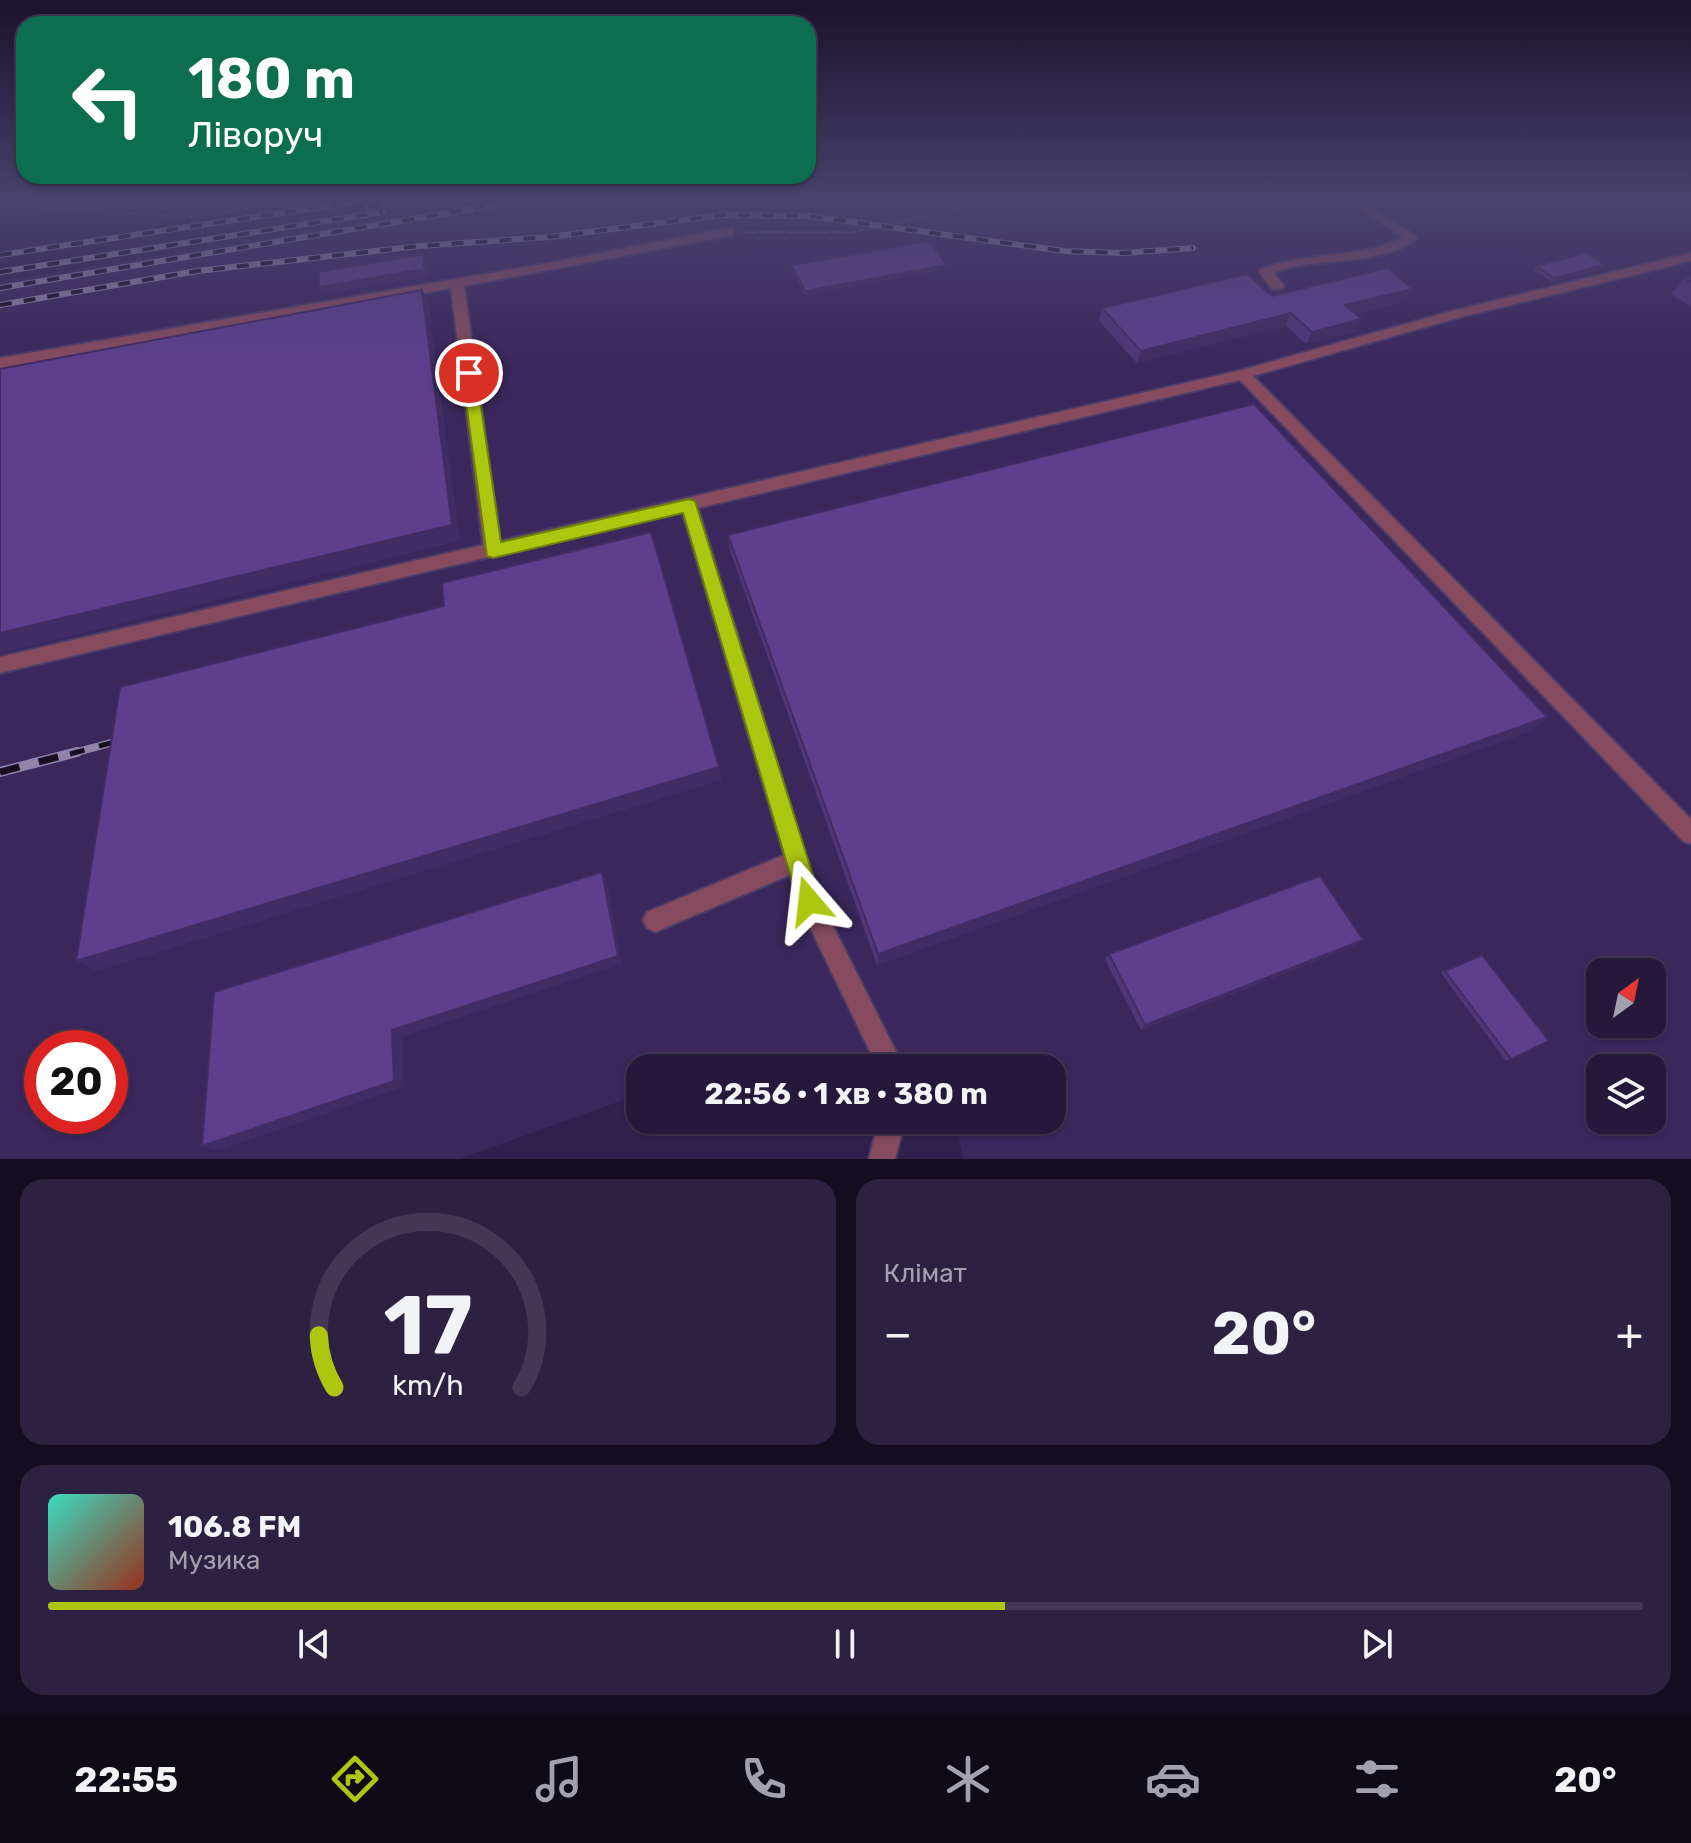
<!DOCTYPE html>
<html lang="uk">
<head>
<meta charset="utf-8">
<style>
	:root { --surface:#25183a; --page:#2d2142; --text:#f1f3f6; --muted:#a3a0af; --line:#423754; --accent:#adc610 }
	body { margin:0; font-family:Rubik,sans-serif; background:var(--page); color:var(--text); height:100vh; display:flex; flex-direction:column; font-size:30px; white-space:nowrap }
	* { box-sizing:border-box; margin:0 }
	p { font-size:26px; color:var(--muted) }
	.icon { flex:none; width:44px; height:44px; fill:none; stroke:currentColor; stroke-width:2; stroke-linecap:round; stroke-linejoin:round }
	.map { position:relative; height:1159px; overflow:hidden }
	.side { display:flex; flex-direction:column; gap:20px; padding:20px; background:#140d20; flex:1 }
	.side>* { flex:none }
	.banner { position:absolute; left:16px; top:16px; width:800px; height:168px; border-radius:24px; box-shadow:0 2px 6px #0004,0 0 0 2px var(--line); background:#0b6e4f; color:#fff; overflow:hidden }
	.needle { width:52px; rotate:33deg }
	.tools { position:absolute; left:1586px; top:958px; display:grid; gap:16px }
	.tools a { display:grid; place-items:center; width:80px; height:80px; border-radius:16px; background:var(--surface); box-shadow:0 2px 6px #0004,0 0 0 2px var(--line); font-size:40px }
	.speed { position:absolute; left:24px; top:1030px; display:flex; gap:16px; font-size:40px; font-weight:700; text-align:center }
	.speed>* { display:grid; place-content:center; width:104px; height:104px; border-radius:50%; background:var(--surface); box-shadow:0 2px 6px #0004,0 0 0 2px var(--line); line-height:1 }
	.speed .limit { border:12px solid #d22; background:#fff; color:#111 }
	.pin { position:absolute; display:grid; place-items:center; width:68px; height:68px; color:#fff; margin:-34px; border:4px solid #fff; border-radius:50%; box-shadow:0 2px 8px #0007 }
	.me { position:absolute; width:88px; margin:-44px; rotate:343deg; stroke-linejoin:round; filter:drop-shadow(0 0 6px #0008) }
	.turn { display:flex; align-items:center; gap:28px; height:168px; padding:0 40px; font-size:36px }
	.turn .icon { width:104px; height:104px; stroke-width:2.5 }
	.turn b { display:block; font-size:56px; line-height:68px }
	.big { font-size:60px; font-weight:700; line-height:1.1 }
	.side .card { flex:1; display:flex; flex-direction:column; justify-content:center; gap:12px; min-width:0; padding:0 28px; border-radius:24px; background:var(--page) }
	.side .dial { align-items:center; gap:0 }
	.dial svg { height:208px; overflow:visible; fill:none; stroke:var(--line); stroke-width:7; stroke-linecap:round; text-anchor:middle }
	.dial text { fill:var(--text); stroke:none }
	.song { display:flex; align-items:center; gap:24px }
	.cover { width:96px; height:96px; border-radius:12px; background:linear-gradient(135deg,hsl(170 70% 55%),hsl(10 70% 35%)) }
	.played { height:8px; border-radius:4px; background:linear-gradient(90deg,var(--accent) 60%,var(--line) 60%) }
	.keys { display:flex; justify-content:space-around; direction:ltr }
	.heat { display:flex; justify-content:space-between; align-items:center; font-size:44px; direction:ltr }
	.side .tiles { flex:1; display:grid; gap:20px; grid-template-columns:1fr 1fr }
	.card:last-child { grid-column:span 2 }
	.trip { position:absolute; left:626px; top:1054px; width:440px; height:80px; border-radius:24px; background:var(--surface); box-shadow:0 2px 6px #0004,0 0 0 2px var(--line); font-weight:700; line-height:80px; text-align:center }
	.menu { display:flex; height:128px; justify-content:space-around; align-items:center; background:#0f0a17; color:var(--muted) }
	.menu .icon { width:56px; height:56px }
	.menu .current { color:var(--accent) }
	.menu b { font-size:36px; color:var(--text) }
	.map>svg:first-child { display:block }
	.built { fill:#3b275c; fill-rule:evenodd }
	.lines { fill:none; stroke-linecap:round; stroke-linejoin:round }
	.minor-casing { stroke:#4c3c68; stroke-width:4 }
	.path { stroke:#65577f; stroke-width:2; stroke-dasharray:6 3; stroke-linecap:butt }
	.minor { fill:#864b5f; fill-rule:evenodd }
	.rail-far2-casing { stroke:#9084a9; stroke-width:6 }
	.rail-far1-casing { stroke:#9084a9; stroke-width:8 }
	.rail-casing { stroke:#9084a9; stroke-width:10 }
	.rail-far2 { stroke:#160f23; stroke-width:4; stroke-dasharray:12; stroke-linecap:butt }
	.rail-far1 { stroke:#160f23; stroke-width:5; stroke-dasharray:15; stroke-linecap:butt }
	.rail { stroke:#160f23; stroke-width:7; stroke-dasharray:20; stroke-linecap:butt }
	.wall { fill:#503679 }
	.shaded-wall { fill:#412c63 }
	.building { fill:#5d3f8d; stroke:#412c63; stroke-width:2 }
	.route { fill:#adc610; stroke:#70810a; stroke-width:2 }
</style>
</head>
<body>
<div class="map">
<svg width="1691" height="1159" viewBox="0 0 1691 1159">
	<rect width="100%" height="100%" fill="#31204e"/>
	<path class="built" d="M489,202h1202v957h-728l-8,-39h97v-52h-253l-56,-11 -32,11h-71v26l-181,65h-459v-878zM1600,972h52v52h-52zM42,1048h68v68h-68zM1600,1068h52v52h-52z"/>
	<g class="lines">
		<g class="minor-casing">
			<path id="minor" d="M1349,202h14l55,35c-29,27 -93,22 -131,31l-13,5 10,13 -2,3h-10l-13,-17 2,-3c45,-18 103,-10 142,-32z
				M729,228l4,1v6l-269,51 36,255 742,-171 206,-58 243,-59v8l-234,57 -204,58 438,443v25l-8,-3 -443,-461 -542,128 121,390 85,170h-26l-77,-159 -11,-34 -135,57 -8,-4 -4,-8 4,-8 137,-57 -102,-344 -682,162v-16l483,-112 -32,-257 -451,80v-10l549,-95z
				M879,1120h26l-10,39h-26z"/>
		</g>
		<path class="path" d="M0,205l191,12 99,-15
			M742,232h113l132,-30"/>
		<use href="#minor" class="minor"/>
		<g class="rail-far2-casing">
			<path id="rail-far2" d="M368,207l32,-5
				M0,255l355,-53
				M0,272l383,-60
				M0,288l514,-86
				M0,305l197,-34 223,-25 129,-9 173,-22 87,1 255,35 59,2 70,-5"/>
		</g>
		<g class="rail-far1-casing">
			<path id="rail-far1" d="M70,754l48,-13"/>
		</g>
		<g class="rail-casing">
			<path id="rail" d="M0,772l77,-20"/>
		</g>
		<use href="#rail-far2" class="rail-far2"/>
		<use href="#rail-far1" class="rail-far1"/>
		<use href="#rail" class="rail"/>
	</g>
	<path class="wall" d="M792,265h154l-1,4 -140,26 -13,-25z
		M1605,265l-3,4 -50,13 -19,-12 3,-4z
		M1691,276v31l-20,-13 13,-16z
		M1413,289l-7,12 -50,13v18l-50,12 -20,-18 -149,37 -38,-42 3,-13 170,-12z
		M728,535l819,182 -16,14 -654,234 -147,-414z
		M1356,945l-215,85 -36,-71 4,-5z
		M1445,971l66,88 -5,2 -65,-88z"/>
	<path class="shaded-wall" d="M423,254l3,9 1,14 -104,18 -4,-8z
		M946,265l-1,4 -140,26v-4z
		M1605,265l-3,4 -50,13 2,-4z
		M1413,289l-7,12 -67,17 6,-13z
		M422,290l7,17 31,234 -460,112v-20z
		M1291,313l-5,13 -149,37 4,-12z
		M1362,319l-6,13 -50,12 6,-12z
		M1547,717l-16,14 -654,234 1,-11z
		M719,767l3,13 -625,191 -21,-10z
		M602,872l5,9 15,83 -220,73 2,50 -187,64 -15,-5 190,-116z
		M1363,940l-7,5 -215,85 4,-5z"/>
	<path class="building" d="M930,241l16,24 -141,26 -13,-26z
		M1586,253l19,12 -51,13 -18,-12z
		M423,254l1,15 -105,18v-15z
		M1387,268l26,21 -68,16 17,14 -50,13 -21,-19 -150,38 -39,-43 145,-34 25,22z
		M1691,276v6l-7,-4z
		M422,290l30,235 -452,108v-264z
		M1254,404l293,313 -669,237 -150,-419z
		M651,532l68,235 -643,194 44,-274 324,-81 -2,-23z
		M602,872l16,84 -226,74 2,51 -192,65 12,-154z
		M1320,876l43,64 -218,85 -36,-71z
		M1482,955l67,86 -38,18 -66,-88z"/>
	<linearGradient id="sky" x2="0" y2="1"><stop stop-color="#1b122b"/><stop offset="0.55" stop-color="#48426e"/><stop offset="1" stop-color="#48426e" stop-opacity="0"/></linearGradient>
	<rect width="1691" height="364" fill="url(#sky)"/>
	<path class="route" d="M469,368l7,5 25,169 188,-43 6,2 126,400 -3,8 -9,4 -8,-4 -3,-8 -115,-388 -190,45 -6,-2 -25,-183z"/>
</svg>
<div class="tools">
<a><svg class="needle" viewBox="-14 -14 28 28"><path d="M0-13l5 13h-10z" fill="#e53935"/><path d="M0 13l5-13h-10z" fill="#a3a0af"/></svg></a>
<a><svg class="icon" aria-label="layers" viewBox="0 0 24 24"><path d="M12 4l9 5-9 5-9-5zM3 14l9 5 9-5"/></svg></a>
</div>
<div class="speed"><div class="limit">20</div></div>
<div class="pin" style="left:469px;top:373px;background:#d93025"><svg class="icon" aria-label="arrive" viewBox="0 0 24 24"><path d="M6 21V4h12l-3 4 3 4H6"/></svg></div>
<svg class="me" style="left:809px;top:901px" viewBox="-20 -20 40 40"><path d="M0-17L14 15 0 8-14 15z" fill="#adc610" stroke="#fff" stroke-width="4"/></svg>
<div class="trip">22:56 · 1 хв · 380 m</div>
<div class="banner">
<div class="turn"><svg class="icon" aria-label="left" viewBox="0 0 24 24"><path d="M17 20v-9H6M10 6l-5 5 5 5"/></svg><div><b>180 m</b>Ліворуч</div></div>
</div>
</div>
<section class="side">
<div class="tiles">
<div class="card dial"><svg viewBox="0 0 100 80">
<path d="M14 69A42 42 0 1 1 86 69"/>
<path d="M14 69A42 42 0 0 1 8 49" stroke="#adc610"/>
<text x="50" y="56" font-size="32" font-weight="700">17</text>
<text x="50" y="72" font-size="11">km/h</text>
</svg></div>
<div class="card"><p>Клімат</p>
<div class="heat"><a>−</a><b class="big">20°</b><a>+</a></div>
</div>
<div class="card">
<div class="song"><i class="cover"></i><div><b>106.8 FM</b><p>Музика</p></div></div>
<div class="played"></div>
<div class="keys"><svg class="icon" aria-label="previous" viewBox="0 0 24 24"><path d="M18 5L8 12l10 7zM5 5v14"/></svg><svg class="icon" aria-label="pause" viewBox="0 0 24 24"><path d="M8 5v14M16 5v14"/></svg><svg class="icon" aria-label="next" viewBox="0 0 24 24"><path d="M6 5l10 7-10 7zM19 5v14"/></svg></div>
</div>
</div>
</section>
<nav class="menu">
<b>22:55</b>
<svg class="icon current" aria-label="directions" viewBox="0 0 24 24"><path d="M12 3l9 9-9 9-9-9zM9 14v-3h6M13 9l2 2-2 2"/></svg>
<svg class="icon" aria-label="music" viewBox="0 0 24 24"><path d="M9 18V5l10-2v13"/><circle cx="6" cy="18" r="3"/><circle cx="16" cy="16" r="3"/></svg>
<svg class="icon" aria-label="phone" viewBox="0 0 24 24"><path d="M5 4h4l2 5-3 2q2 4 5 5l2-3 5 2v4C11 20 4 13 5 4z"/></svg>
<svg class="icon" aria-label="climate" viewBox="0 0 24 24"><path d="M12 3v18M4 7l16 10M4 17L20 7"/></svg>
<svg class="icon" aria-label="car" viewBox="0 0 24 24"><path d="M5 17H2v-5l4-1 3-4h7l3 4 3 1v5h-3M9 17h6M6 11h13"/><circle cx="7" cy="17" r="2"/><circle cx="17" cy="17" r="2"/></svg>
<svg class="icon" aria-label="filters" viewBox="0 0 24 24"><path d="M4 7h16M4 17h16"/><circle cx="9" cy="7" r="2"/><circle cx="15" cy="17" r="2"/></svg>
<b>20°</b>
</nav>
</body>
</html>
